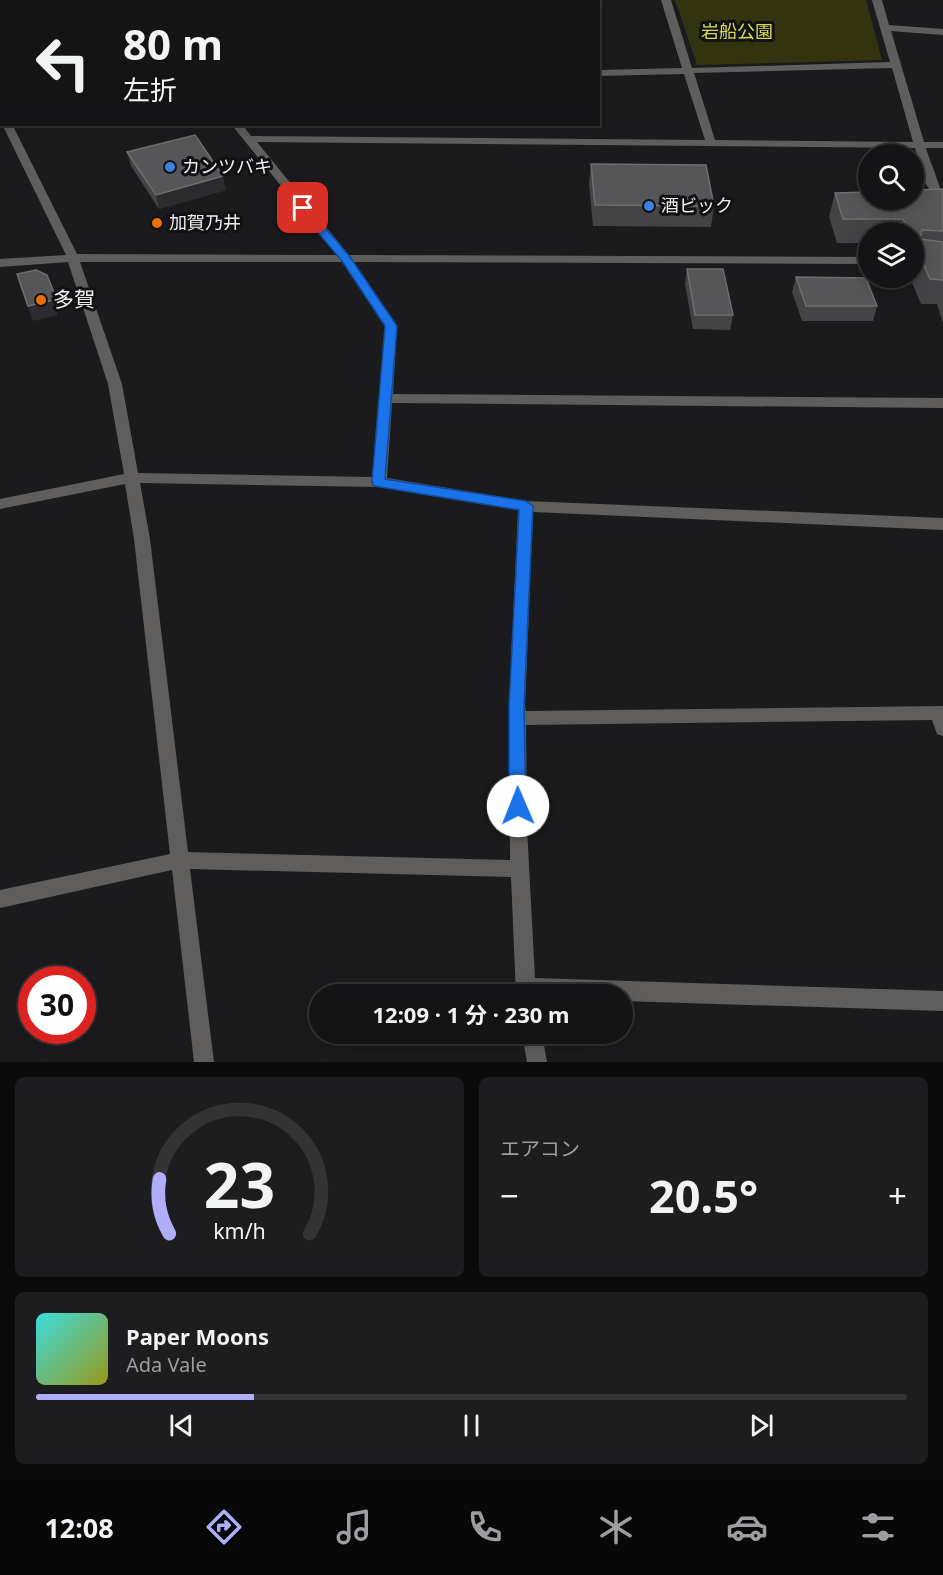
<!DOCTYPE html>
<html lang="ja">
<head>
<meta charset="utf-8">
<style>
	:root { --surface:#141416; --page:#1d1d1f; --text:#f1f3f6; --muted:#9d9ea1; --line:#333335; --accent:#afaefa }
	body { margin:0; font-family:"Noto Sans","Noto Sans JP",sans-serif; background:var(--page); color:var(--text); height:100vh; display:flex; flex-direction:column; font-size:22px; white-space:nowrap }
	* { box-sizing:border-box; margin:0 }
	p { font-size:20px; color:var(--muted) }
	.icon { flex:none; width:33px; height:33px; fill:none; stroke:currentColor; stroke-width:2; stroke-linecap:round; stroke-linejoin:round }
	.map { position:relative; height:1062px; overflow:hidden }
	.details { display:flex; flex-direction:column; gap:15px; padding:15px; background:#0b0b0c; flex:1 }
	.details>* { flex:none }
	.banner { position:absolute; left:0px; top:0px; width:600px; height:126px; box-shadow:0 3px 15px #0003,0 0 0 2px var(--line); background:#141416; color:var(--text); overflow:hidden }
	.controls { position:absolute; left:858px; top:144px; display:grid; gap:12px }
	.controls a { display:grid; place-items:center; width:66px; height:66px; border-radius:50%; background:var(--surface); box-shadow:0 3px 15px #0003,0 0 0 2px var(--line); font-size:30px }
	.speed { position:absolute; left:18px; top:966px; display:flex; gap:12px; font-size:30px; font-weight:700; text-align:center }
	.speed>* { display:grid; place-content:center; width:78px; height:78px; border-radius:50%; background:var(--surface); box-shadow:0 3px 15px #0003,0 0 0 2px var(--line); line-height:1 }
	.speed .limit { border:9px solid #d22; background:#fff; color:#111 }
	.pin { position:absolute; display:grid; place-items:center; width:51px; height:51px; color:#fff; margin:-26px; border-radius:12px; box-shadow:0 3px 9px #0006 }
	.me { position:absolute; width:66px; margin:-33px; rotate:359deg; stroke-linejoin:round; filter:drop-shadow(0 0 4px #0008) }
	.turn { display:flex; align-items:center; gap:21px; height:126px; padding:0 24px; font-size:27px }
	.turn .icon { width:78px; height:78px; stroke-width:2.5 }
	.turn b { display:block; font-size:42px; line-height:51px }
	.big { font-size:45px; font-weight:700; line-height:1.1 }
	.details .tile { flex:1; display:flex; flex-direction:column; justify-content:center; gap:9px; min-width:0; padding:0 21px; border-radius:9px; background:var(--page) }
	.details .dial { align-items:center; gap:0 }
	.dial svg { height:156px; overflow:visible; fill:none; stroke:var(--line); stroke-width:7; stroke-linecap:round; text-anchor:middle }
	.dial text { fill:var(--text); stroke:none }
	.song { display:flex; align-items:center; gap:18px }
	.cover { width:72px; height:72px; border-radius:9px; background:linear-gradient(135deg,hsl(180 70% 55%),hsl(60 70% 35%)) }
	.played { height:6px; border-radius:3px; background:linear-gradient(90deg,var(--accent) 25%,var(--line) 25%) }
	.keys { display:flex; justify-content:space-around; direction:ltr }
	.heat { display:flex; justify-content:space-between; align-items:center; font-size:33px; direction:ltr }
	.details .tiles { flex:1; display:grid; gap:15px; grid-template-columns:1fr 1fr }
	.tile:last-child { grid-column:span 2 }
	.trip { position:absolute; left:309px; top:984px; width:324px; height:60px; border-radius:30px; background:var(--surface); box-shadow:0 3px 15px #0003,0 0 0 2px var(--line); font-weight:700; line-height:60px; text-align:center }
	.menu { display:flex; height:96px; justify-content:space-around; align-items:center; background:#080809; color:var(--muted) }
	.menu .icon { width:42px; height:42px }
	.menu .on { color:var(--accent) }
	.menu b { font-size:27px; color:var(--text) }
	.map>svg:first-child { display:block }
	.green { fill:#33340f }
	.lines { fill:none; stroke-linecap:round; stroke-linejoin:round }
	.minor { fill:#5f5e5d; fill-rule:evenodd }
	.wall { fill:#444345 }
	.shaded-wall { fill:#2c2b2d }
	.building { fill:#565557; stroke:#6e6d6f; stroke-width:1.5 }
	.route { fill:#1a73e8; stroke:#114b97; stroke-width:1.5 }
	.shop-dot { fill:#3f7fe0; stroke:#121214; stroke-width:2 }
	.food-dot { fill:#e8710a; stroke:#121214; stroke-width:2 }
	.labels { text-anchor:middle; stroke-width:6; stroke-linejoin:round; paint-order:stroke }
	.far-park-label { font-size:18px; fill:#d8dc53; stroke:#121214 }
	.far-poi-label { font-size:18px; fill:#eeedef; stroke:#121214; text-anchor:start }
	.poi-label { font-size:21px; fill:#eeedef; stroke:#121214; text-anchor:start }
</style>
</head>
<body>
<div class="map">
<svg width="943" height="1062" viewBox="0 0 943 1062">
	<rect width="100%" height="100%" fill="#1b1b1d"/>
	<path class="green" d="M675,0h191l16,60 -185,5z"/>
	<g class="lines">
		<path class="minor" d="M139,0h10v2h-9z
			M370,0h10v2h-10z
			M661,0h10l21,68 198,-6 -18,-62h10l7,25 54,4v6l-52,-4 33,111h19v6h-17c5,17 17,41 17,57l-4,-1 -15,-23 -9,-33 -658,-6 92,113 519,2v7l-514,-2 43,64 -4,68 550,4v10l-551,-5 -5,75 139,23 417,17v12l-410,-18 -8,194 1,5 417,-5v30l-6,-2 -5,-14 -406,5 1,103 8,150 408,13v20l-321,-10v-7h-106l-5,-117 -321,-8 24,193h-20l-22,-192 -172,38v-18l170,-36 -36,-315 -9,-55 -125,25v-10l124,-25 -16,-90 -40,-122 -68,5v-8l66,-4 -64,-131h10l65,130 260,1 -106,-131h11l9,12 454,4 -21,-66 -86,2v-6l84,-2zM892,68l21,74 -198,-2 -21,-67zM80,262h262l43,64 -13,151 -234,-4 -16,-89zM140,483l239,4 139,23 -9,196 1,154 -322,-8 -38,-313z
			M0,107h2v9h-2z
			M522,1034h20l5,28h-20z"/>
	</g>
	<path class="wall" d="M127,152l99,38 -67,19 -28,-43z
		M591,164l123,42 -3,21 -118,-1 -4,-42z
		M943,189v134l-6,-19h-16l-11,-26h4v-46h-46v11h-31l-8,-26 6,-24z
		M687,269l46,46 -3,15 -37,-1 -8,-45z
		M796,277l81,29 -4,15h-71l-10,-29z"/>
	<path class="shaded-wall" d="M223,176l3,14 -67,19 -3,-14z
		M55,295l4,15 -2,1 1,4 -25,6 -5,-15z"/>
	<path class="building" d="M195,135l28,41 -67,19 -29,-43z
		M591,164l115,1 8,41 -119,-1z
		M943,189v42l-21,-1 -2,9 23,3v38l-13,-1 -16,-37v-10h-5l-6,-13h-60l-8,-26 33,-1v8h46v-10z
		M687,269h36l10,46h-38z
		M36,270l11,5 8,20 -3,1 2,4 -26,6 -11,-32z
		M796,277l70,1 11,28h-71z"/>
	<path class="route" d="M299,206h8l43,51 47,69 -12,153 141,22 7,5 -9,200 2,100 -3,5 -5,2 -6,-2 -3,-5v-100l10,-196 -145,-24 -2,-4 13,-156 -43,-65 -43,-51z"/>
	<g class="shop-dot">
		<circle cx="170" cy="167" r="6"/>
		<circle cx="649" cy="206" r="6"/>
	</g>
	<g class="food-dot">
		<circle cx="157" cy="223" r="6"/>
		<circle cx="41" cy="300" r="6"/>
	</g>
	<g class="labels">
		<g class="far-park-label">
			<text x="737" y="38">岩船公園</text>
		</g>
		<g class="far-poi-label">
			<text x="182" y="173">カンツバキ</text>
			<text x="661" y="212">酒ビック</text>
			<text x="169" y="229">加賀乃井</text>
		</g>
		<g class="poi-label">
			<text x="53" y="307">多賀</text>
		</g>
	</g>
</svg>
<div class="controls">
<a><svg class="icon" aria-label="search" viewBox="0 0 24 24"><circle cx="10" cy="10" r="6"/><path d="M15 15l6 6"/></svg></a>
<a><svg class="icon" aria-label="layers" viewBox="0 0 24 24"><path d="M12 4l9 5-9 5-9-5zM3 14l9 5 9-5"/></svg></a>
</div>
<div class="speed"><div class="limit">30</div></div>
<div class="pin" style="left:303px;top:208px;background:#d93025"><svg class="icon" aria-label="arrive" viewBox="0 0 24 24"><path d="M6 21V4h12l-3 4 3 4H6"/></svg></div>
<svg class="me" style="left:518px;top:806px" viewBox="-20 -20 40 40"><circle r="19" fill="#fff"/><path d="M0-13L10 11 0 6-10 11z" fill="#1a73e8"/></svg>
<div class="trip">12:09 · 1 分 · 230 m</div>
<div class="banner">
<div class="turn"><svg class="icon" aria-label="left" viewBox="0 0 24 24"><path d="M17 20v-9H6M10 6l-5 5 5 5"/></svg><div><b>80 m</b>左折</div></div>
</div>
</div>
<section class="details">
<div class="tiles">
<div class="tile dial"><svg viewBox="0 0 100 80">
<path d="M14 69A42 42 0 1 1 86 69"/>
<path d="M14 69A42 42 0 0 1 9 41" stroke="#afaefa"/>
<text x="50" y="56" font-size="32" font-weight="700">23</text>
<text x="50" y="72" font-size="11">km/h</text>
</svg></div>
<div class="tile"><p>エアコン</p>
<div class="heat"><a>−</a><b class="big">20.5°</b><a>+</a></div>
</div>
<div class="tile">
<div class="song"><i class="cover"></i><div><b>Paper Moons</b><p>Ada Vale</p></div></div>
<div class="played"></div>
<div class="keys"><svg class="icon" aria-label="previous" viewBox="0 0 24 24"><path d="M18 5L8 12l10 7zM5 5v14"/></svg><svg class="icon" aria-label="pause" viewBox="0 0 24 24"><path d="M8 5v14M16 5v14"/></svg><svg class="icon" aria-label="next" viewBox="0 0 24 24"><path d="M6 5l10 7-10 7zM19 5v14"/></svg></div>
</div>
</div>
</section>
<nav class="menu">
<b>12:08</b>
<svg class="icon on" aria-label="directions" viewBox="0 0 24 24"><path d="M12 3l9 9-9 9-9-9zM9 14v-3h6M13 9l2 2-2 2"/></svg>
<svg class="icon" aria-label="music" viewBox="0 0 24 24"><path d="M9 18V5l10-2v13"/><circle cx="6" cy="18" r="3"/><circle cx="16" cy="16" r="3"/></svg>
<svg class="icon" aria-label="phone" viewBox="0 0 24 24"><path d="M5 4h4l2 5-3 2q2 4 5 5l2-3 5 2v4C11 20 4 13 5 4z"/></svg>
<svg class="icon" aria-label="climate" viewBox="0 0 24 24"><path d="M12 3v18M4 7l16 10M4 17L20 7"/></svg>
<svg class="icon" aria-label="car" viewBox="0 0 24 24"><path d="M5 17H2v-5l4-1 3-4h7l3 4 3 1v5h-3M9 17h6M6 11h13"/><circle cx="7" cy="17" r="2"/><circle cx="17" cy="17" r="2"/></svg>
<svg class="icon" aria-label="filters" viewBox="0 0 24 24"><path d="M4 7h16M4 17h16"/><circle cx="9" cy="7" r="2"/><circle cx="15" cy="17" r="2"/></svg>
</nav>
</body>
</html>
